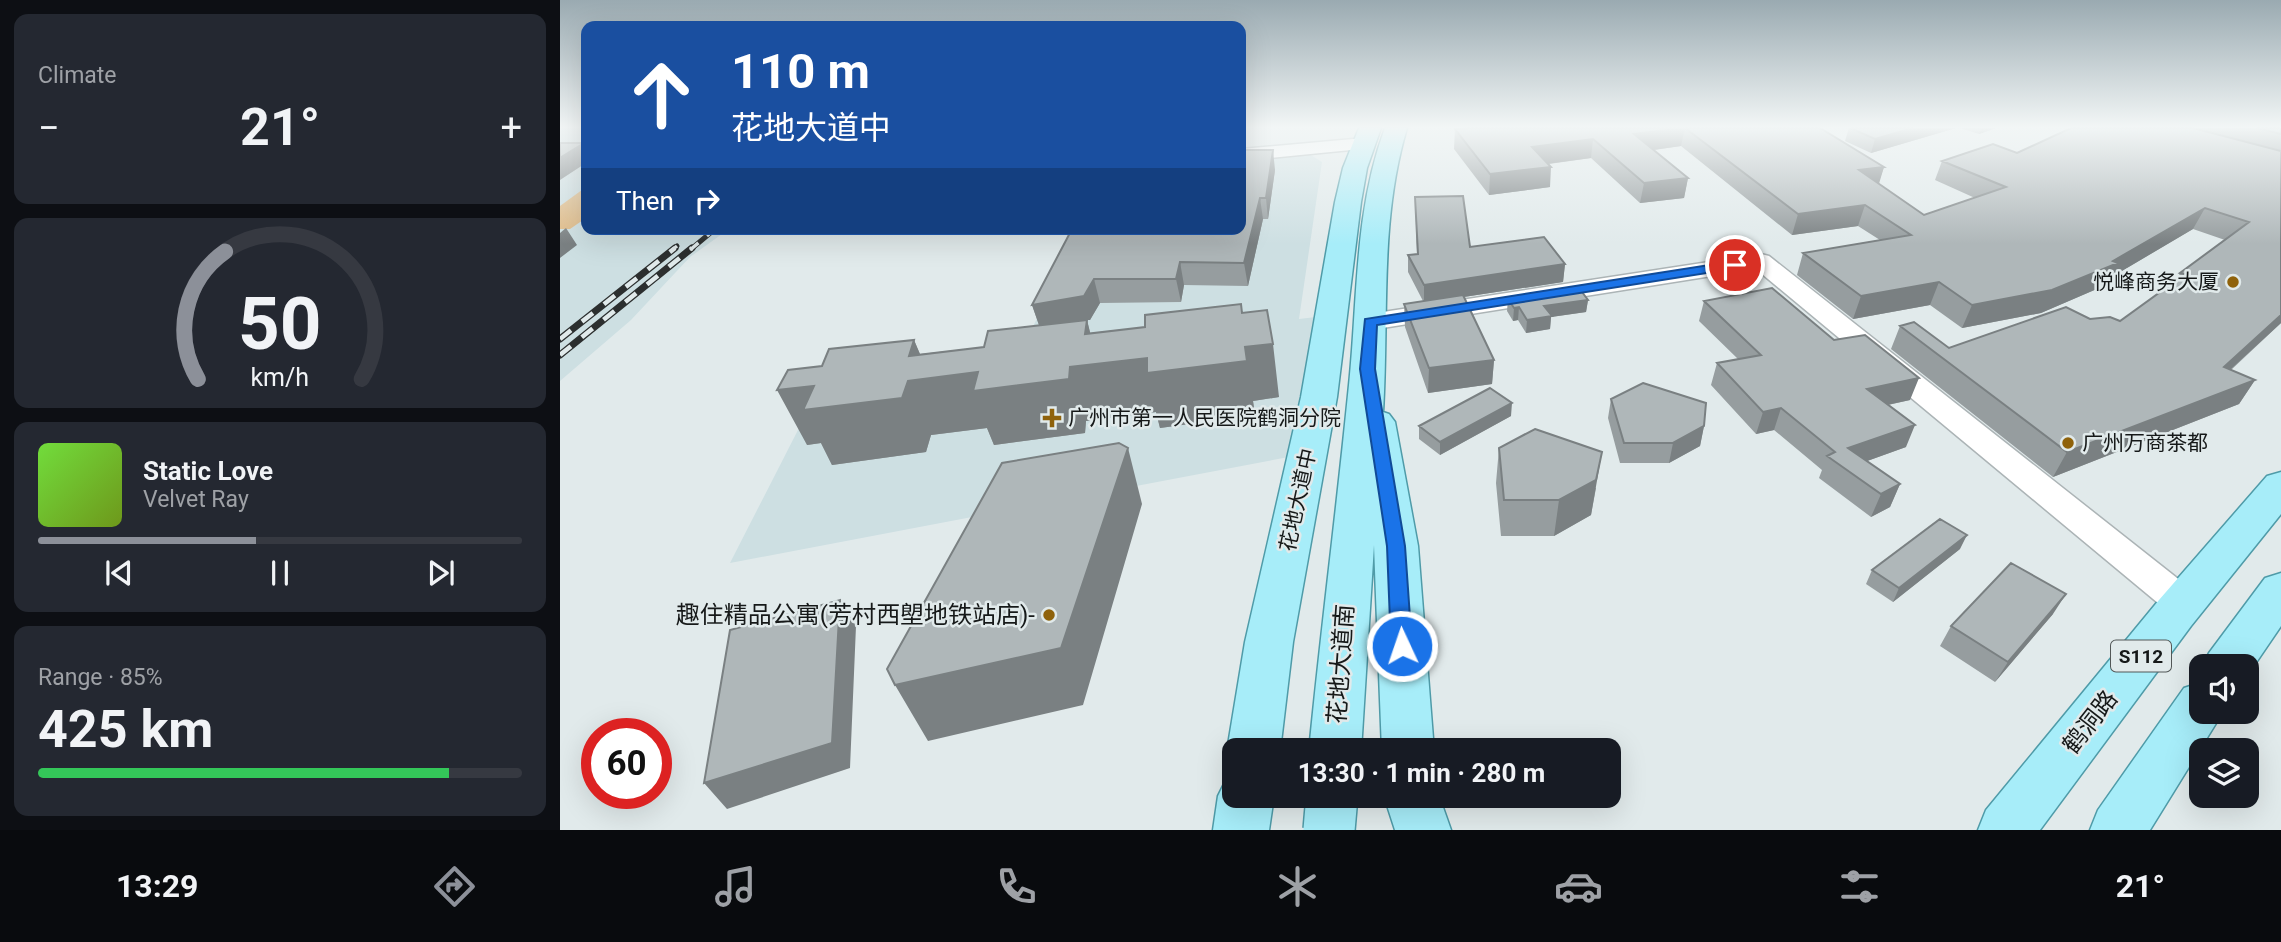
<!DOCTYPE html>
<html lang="en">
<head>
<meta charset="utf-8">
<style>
	:root { --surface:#171b24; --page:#242831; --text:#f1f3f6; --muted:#9ea1a6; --line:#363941; --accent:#8c9099 }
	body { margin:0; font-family:Roboto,"Noto Sans SC",sans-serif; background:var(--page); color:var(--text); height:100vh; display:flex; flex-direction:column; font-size:26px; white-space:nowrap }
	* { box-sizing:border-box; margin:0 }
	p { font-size:23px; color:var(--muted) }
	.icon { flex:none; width:38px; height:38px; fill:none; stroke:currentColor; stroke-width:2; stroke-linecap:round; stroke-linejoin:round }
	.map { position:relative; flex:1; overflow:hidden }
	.side { display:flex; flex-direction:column; gap:14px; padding:14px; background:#0d0f14; width:560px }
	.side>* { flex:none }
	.hud { position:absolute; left:21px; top:21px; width:665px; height:214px; border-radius:14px; box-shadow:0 7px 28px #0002; background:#1a4fa0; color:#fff; overflow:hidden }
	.tools { position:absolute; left:1629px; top:654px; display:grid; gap:14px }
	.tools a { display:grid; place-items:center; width:70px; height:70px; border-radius:14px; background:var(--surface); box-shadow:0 7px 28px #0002; font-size:35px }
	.speed { position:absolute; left:21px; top:718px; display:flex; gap:14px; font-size:35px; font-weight:700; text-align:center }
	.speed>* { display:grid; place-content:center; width:91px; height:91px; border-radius:50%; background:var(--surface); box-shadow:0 7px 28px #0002; line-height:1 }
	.speed .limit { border:10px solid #d22; background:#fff; color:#111 }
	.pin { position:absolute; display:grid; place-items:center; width:60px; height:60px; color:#fff; margin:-30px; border:4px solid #fff; border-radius:50%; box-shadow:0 2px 7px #0007 }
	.me { position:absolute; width:77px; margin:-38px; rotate:357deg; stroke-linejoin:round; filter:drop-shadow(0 0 5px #0008) }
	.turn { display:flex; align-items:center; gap:24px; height:147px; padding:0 35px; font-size:32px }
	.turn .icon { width:91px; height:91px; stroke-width:2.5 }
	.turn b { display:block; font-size:49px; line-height:60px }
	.then { display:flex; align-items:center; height:66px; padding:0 35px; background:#0003; gap:14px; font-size:26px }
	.big { font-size:52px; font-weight:700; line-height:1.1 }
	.side .card { flex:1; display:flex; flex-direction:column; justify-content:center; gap:10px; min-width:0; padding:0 24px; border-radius:14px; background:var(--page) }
	.side .dial { align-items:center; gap:0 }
	.dial svg { height:182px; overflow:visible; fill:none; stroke:var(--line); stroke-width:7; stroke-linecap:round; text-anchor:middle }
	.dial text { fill:var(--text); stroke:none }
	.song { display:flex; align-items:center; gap:21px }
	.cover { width:84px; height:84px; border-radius:10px; background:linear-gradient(135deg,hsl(100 70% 55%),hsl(80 70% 35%)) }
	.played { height:7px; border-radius:4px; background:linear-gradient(90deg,var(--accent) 45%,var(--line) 45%) }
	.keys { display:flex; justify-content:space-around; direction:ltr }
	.heat { display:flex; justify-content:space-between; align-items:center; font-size:38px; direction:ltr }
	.charge { height:10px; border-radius:5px; background:linear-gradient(90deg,#34c759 85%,var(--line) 0) }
	.trip { position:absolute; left:662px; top:738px; width:399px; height:70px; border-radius:14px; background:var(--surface); box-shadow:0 7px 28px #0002; font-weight:700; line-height:70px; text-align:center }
	.dock { display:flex; height:112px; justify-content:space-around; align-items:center; background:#090b0e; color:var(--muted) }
	.dock .icon { width:49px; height:49px }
	.dock .current { color:var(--accent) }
	.dock b { font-size:32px; color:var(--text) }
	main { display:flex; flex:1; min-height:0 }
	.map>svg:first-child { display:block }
	.built { fill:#cddfe2 }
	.green { fill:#dfba85 }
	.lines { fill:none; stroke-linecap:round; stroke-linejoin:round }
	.minor-casing { stroke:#acb4b6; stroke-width:3 }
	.major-casing { stroke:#4f9ba8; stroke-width:3 }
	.minor { fill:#fff; fill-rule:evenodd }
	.major { fill:#a7edf9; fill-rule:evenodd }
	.rail-far1-casing { stroke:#2c2f2f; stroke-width:5 }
	.rail-casing { stroke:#2c2f2f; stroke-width:7 }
	.rail-far1 { stroke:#e1eaeb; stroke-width:3.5; stroke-dasharray:11; stroke-linecap:butt }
	.rail { stroke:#e1eaeb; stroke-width:4.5; stroke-dasharray:14; stroke-linecap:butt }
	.major-bridge-casing { stroke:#4f9ba8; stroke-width:54; stroke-linecap:butt }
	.major-bridge { stroke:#a7edf9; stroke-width:51 }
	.wall { fill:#969d9f }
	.shaded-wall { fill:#7a8082 }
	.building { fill:#afb7b9; stroke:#7a8082; stroke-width:2 }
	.route { fill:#1a73e8; stroke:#114b97; stroke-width:2 }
	.poi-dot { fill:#8f620b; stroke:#e1eaeb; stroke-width:2.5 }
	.labels { text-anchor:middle; stroke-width:5; stroke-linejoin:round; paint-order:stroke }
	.shield { fill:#e1eaeb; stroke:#535858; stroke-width:2 }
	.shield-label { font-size:19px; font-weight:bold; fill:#161919 }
	.poi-label { font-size:21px; fill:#161919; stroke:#e1eaeb; text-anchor:start }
	.street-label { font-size:21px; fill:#161919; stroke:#e1eaeb }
	.near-poi-label { font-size:24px; fill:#161919; stroke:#e1eaeb; text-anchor:end }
	.near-street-label { font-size:24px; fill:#161919; stroke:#e1eaeb }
</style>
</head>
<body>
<main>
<section class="side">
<div class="card"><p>Climate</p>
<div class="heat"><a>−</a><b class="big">21°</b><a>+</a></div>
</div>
<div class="card dial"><svg viewBox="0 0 100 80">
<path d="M14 69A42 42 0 1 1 86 69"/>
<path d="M14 69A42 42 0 0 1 26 13" stroke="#8c9099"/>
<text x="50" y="56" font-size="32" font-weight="700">50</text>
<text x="50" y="72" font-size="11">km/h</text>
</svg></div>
<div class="card">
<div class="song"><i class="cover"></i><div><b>Static Love</b><p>Velvet Ray</p></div></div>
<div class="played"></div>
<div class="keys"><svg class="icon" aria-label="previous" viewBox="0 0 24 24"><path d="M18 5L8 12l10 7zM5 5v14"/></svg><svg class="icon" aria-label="pause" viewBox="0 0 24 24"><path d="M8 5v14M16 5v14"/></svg><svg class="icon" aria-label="next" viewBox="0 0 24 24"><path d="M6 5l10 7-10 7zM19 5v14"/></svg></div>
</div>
<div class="card"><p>Range · 85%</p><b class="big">425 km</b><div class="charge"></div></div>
</section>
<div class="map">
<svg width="1721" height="830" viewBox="0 0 1721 830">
	<rect width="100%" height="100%" fill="#e1eaeb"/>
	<path class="built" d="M0,128h26v101h143l-39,28 -59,63 -71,61z
		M746,152l16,10 -23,157 17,-2 -22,139 -564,107 93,-182 196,-26 62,-126h160v-69z"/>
	<path class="green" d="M26,187v31l-16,11h-10v-23z"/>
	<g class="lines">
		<g class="minor-casing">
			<path id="minor" d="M804,138l7,2 3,4 -3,4 -130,13v-12z
				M1201,254l8,2 427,337 6,10 -6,10 -13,5 -13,-5 -414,-344 -386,61 -9,-2 -4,-6 4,-6 9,-2z"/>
		</g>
		<g class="major-casing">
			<path id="major" d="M799,128h22l-14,40 -6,34 -24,195 -44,245 -13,109h-46v16l-7,-16 18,-109 56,-245 34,-195 8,-34z
				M825,128h22c-28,93 -18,189 -24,284l6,2 6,8 23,124 16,205h-52l-8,-206 -13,206h-52c12,-122 28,-244 40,-366 9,-87 5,-174 36,-257z
				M1721,472v42l-90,112 -151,204h-62l8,-20 173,-210 108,-124z
				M1721,573v53l-34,50v-9h-45l7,-14 56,-75z
				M1642,682v30h21l-73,118h-60l8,-20 86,-122z
				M674,775v21h40l-5,34h-56l5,-34 9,-18z
				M824,796h55l12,34h-56z"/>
		</g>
		<use href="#minor" class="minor"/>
		<use href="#major" class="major"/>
		<g class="rail-far1-casing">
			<path id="rail-far1" d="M112,250l5,-4
				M130,250l25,-21"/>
		</g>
		<g class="rail-casing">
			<path id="rail" d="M0,339l115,-91
				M0,355l132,-107"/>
		</g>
		<use href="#rail-far1" class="rail-far1"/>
		<use href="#rail" class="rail"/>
		<g class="major-bridge-casing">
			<path id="major-bridge" d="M769,830l3,-34"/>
		</g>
		<use href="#major-bridge" class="major-bridge"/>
	</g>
	<path class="wall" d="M908,128h352l64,39 -6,17 46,31 51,-17 -40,-18 7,-19 75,-8 54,-25h210v195l-50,47 24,10 -16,24 -186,73 -162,-128 9,-23 49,22 141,-29 30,2 56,-40 4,-8 45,-33 -32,-11 -83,49 -4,7 -65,28 -79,15 -32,-23 -77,14 -56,-44 6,-22 77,-13 -22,-14 -66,9 -111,-89 -27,4 34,28 -4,20 -44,5 -49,-45 -42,6 1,23 -61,8 -35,-46 1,-20z
		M1289,128h107l-85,25 -26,-12z
		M1400,128h36l-17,6z
		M715,170l-7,49h-5l-15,67 -64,-1 -3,17 -81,1 -10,17h-3l3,13 55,-6 97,-14 37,84 -26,4 2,14 -95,13 -4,-16 -70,9 -1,12 -91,12 -7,-17 -56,7 -5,17 -94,13 -11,-22 -14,2 15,-79 92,-26 6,14 64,-7 55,-22 -7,-20 40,-76h169z
		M855,197l55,50 95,17 -2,18 -99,15 30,63 -2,24 -64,9 -23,-66 -1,-23 19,-3 -15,-29v-17l9,-1z
		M948,299l80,1 -2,12 -35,5 -1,12 -24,4 -8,-13 -5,1 -6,-10z
		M1144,301l130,39 76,60 -22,5 18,42 -39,14 33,23 -10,23 -19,10 -52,-39 3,-8 -48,-40 -18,4 -45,-49 6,-22 21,-4 -39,-38z
		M1051,399l93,27 -4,20 -31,17h-49l-12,-45z
		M951,416l-71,39 -21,-16v-13z
		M939,448l97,40 -5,27 -37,21h-53l-5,-53z
		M1400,549l-67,53 -27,-18 6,-14z
		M1493,614l-58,68 -55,-36 11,-20z"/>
	<path class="shaded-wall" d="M1125,128l-4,18 -50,7 3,-19z
		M1353,128h43l-85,25 4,-14z
		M1422,128h14l-17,6z
		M1033,139l-2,19 -60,8 1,-19z
		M24,143l2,3v17l-26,17v-22z
		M713,150l2,20 -7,49 -2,-21z
		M991,167l-1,20 -61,8 1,-21z
		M1324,167l-6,20 -19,-17z
		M1128,178l-4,20 -44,5 4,-20z
		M700,198l3,21 -15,67 -4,-23z
		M1305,205l-7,21 -66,9 6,-21z
		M1645,208l-12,21 -83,49 -4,7 -65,28 -79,15 10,-23 141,-44z
		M6,228l11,17 -17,13v-25z
		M620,262l4,23 -3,17 -5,-23z
		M1005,264l-2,18 -139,21v-18z
		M534,279l6,24 -10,17h-3l11,44 175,-20 6,53 -26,4 2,14 -95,13 -4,-16 -70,9 -1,12 -91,12 -7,-17 -56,7 -5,17 -94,13 -11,-22 -14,2 -30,-55 132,-34 5,-16 16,38 48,-6 92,-5 -30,-39 -8,-23z
		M1379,282l-9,23 -77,14 8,-23z
		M1028,300l-2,12 -35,5 -1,12 -24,4 1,-13 17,-14z
		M959,307l-1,13 -5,1 1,-13z
		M1721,315v8l-73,67 16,-23z
		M934,360l-2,24 -64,9 1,-25z
		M1359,378l-9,22 -51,11 8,-22z
		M1695,380l-16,24 -186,73 14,-25z
		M952,403l-1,13 -71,39v-13z
		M1221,408l-7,22 -18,4 7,-22z
		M1355,425l-9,22 -61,22 3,-21z
		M1144,426l-4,20 -31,17 4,-20z
		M568,448l14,56 -59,201 -155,36 -33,-56z
		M1042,452l-11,63 -37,21 5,-36z
		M1340,484l-10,23 -19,10 10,-23z
		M1407,535l-7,14 -67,53 6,-14z
		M1506,594l-13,20 -58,68 13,-20z
		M280,600l16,26 -6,142 -123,41 -23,-26z"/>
	<path class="building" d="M908,128h214l-48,6 54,44 -44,5 -51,-44 -61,8 19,20 -61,7 -35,-45z
		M1125,128h135l64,39 -25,3 65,45 82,-28 -64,-26 51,-17 24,9 54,-25h122l88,23v164l-57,52 31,13 -188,72 -167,-126 14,-4 35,26 117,-41 24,12 20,-2 10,4 65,-47 -5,-1 69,-51 -44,-14 -92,53 5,2 -66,27 -80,15 -33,-23 -78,14 -58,-43 108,-18 -46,-30 -67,9z
		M1290,128h63l-38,11z
		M1697,128h24v6z
		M0,143h24l-24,15z
		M681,150h32l-7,48h-6l-16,65 -64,-1 -4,17h-82l-10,17 -52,9 40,-76h169z
		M903,196l7,51 74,-10 21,27 -141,21 -16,-30 10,-1 -3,-57z
		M1019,288l9,12 -44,6 8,10 -25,4 -8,-13 -5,1 -6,-9z
		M1212,288l62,52 31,-5 54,43 -52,11 48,36 -67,23 52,36 -19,10 -54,-38 8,-4 -54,-44 -18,4 -46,-49 44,-8 -57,-54z
		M903,295l31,65 -65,8 -25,-64z
		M681,304l1,9 25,-3 6,34 -28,3 2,14 -100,12v-15l-77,9 -1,12 -96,12 5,-19 -70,9 -6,17 -99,12 11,-24 -37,4 11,-20 34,-4 7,-17 85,-9 -5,16 75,-9 4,-16 99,-11 -2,14 60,-7v-12z
		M1083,383l63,20 -2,23 -31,17h-49l-13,-44z
		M930,388l22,15 -72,39 -21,-16z
		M975,429l67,23 -6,28 -37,20h-55l-5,-52z
		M559,443l9,5 -67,200 -166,37 -8,-16 115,-206z
		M1380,519l27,16 -68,53 -27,-18z
		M1451,563l55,31 -58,68 -57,-36z
		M280,600l-8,143 -128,40 26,-153z"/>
	<linearGradient id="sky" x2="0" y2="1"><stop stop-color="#9aaab1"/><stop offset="0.52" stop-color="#f2f6f6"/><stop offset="1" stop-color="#f2f6f6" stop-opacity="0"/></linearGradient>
	<rect width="1721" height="244" fill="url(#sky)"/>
	<path class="route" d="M1175,261l4,1v6l-362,57 -2,44 30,177 7,100 -3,6 -7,2 -8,-2 -3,-6 -4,-100 -27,-177 5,-50z"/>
	<g class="poi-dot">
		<circle cx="1673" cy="282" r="7"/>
		<path d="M488.5 407.5h7v7h7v7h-7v7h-7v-7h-7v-7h7z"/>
		<circle cx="1508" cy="443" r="7"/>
		<circle cx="489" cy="615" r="7"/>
	</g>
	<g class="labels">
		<rect class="shield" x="1551" y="640.5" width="60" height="31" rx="5"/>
		<g class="shield-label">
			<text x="1581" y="663">S112</text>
		</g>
		<g class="poi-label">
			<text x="1659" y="289" text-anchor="end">悦峰商务大厦</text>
			<text x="508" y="425">广州市第一人民医院鹤洞分院</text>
			<text x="1522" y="450">广州万商茶都</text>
		</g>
		<g class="street-label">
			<text transform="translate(738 500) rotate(-78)" y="7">花地大道中</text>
		</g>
		<g class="near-poi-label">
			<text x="475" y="623">趣住精品公寓(芳村西塱地铁站店)-</text>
		</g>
		<g class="near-street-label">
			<text transform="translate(781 664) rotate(-86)" y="8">花地大道南</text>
			<text transform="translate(1530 722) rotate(-52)" y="8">鹤洞路</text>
		</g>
	</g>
</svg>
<div class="tools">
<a><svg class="icon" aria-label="sound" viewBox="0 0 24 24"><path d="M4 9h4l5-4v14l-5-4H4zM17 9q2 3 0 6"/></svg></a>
<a><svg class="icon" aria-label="layers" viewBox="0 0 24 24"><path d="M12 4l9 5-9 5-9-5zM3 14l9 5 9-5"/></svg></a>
</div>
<div class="speed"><div class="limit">60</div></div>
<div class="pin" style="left:1175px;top:265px;background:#d93025"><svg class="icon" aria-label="arrive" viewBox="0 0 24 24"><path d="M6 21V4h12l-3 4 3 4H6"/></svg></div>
<svg class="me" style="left:842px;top:646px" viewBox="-20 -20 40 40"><circle r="17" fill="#1a73e8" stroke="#fff" stroke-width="3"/><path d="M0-11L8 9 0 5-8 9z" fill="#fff"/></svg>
<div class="trip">13:30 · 1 min · 280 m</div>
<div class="hud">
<div class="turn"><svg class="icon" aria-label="ahead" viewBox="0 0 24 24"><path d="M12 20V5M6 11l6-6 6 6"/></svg><div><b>110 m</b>花地大道中</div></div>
<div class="then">Then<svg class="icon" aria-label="right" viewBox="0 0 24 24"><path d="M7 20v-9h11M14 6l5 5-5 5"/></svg></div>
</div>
</div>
</main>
<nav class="dock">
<b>13:29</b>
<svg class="icon current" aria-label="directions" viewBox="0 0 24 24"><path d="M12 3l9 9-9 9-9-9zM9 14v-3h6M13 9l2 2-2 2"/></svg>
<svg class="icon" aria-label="music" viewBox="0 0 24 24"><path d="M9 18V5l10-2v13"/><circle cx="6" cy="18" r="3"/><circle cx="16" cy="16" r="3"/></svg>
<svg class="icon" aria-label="phone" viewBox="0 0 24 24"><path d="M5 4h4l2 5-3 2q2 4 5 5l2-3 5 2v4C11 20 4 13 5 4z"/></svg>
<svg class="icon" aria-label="climate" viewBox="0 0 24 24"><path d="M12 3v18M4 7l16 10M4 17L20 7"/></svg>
<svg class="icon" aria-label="car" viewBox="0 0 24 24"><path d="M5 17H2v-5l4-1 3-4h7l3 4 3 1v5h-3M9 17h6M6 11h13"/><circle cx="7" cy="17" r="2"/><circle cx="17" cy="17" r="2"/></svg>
<svg class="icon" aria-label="filters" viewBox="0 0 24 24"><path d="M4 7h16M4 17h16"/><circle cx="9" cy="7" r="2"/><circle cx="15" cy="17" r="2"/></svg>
<b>21°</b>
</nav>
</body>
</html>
